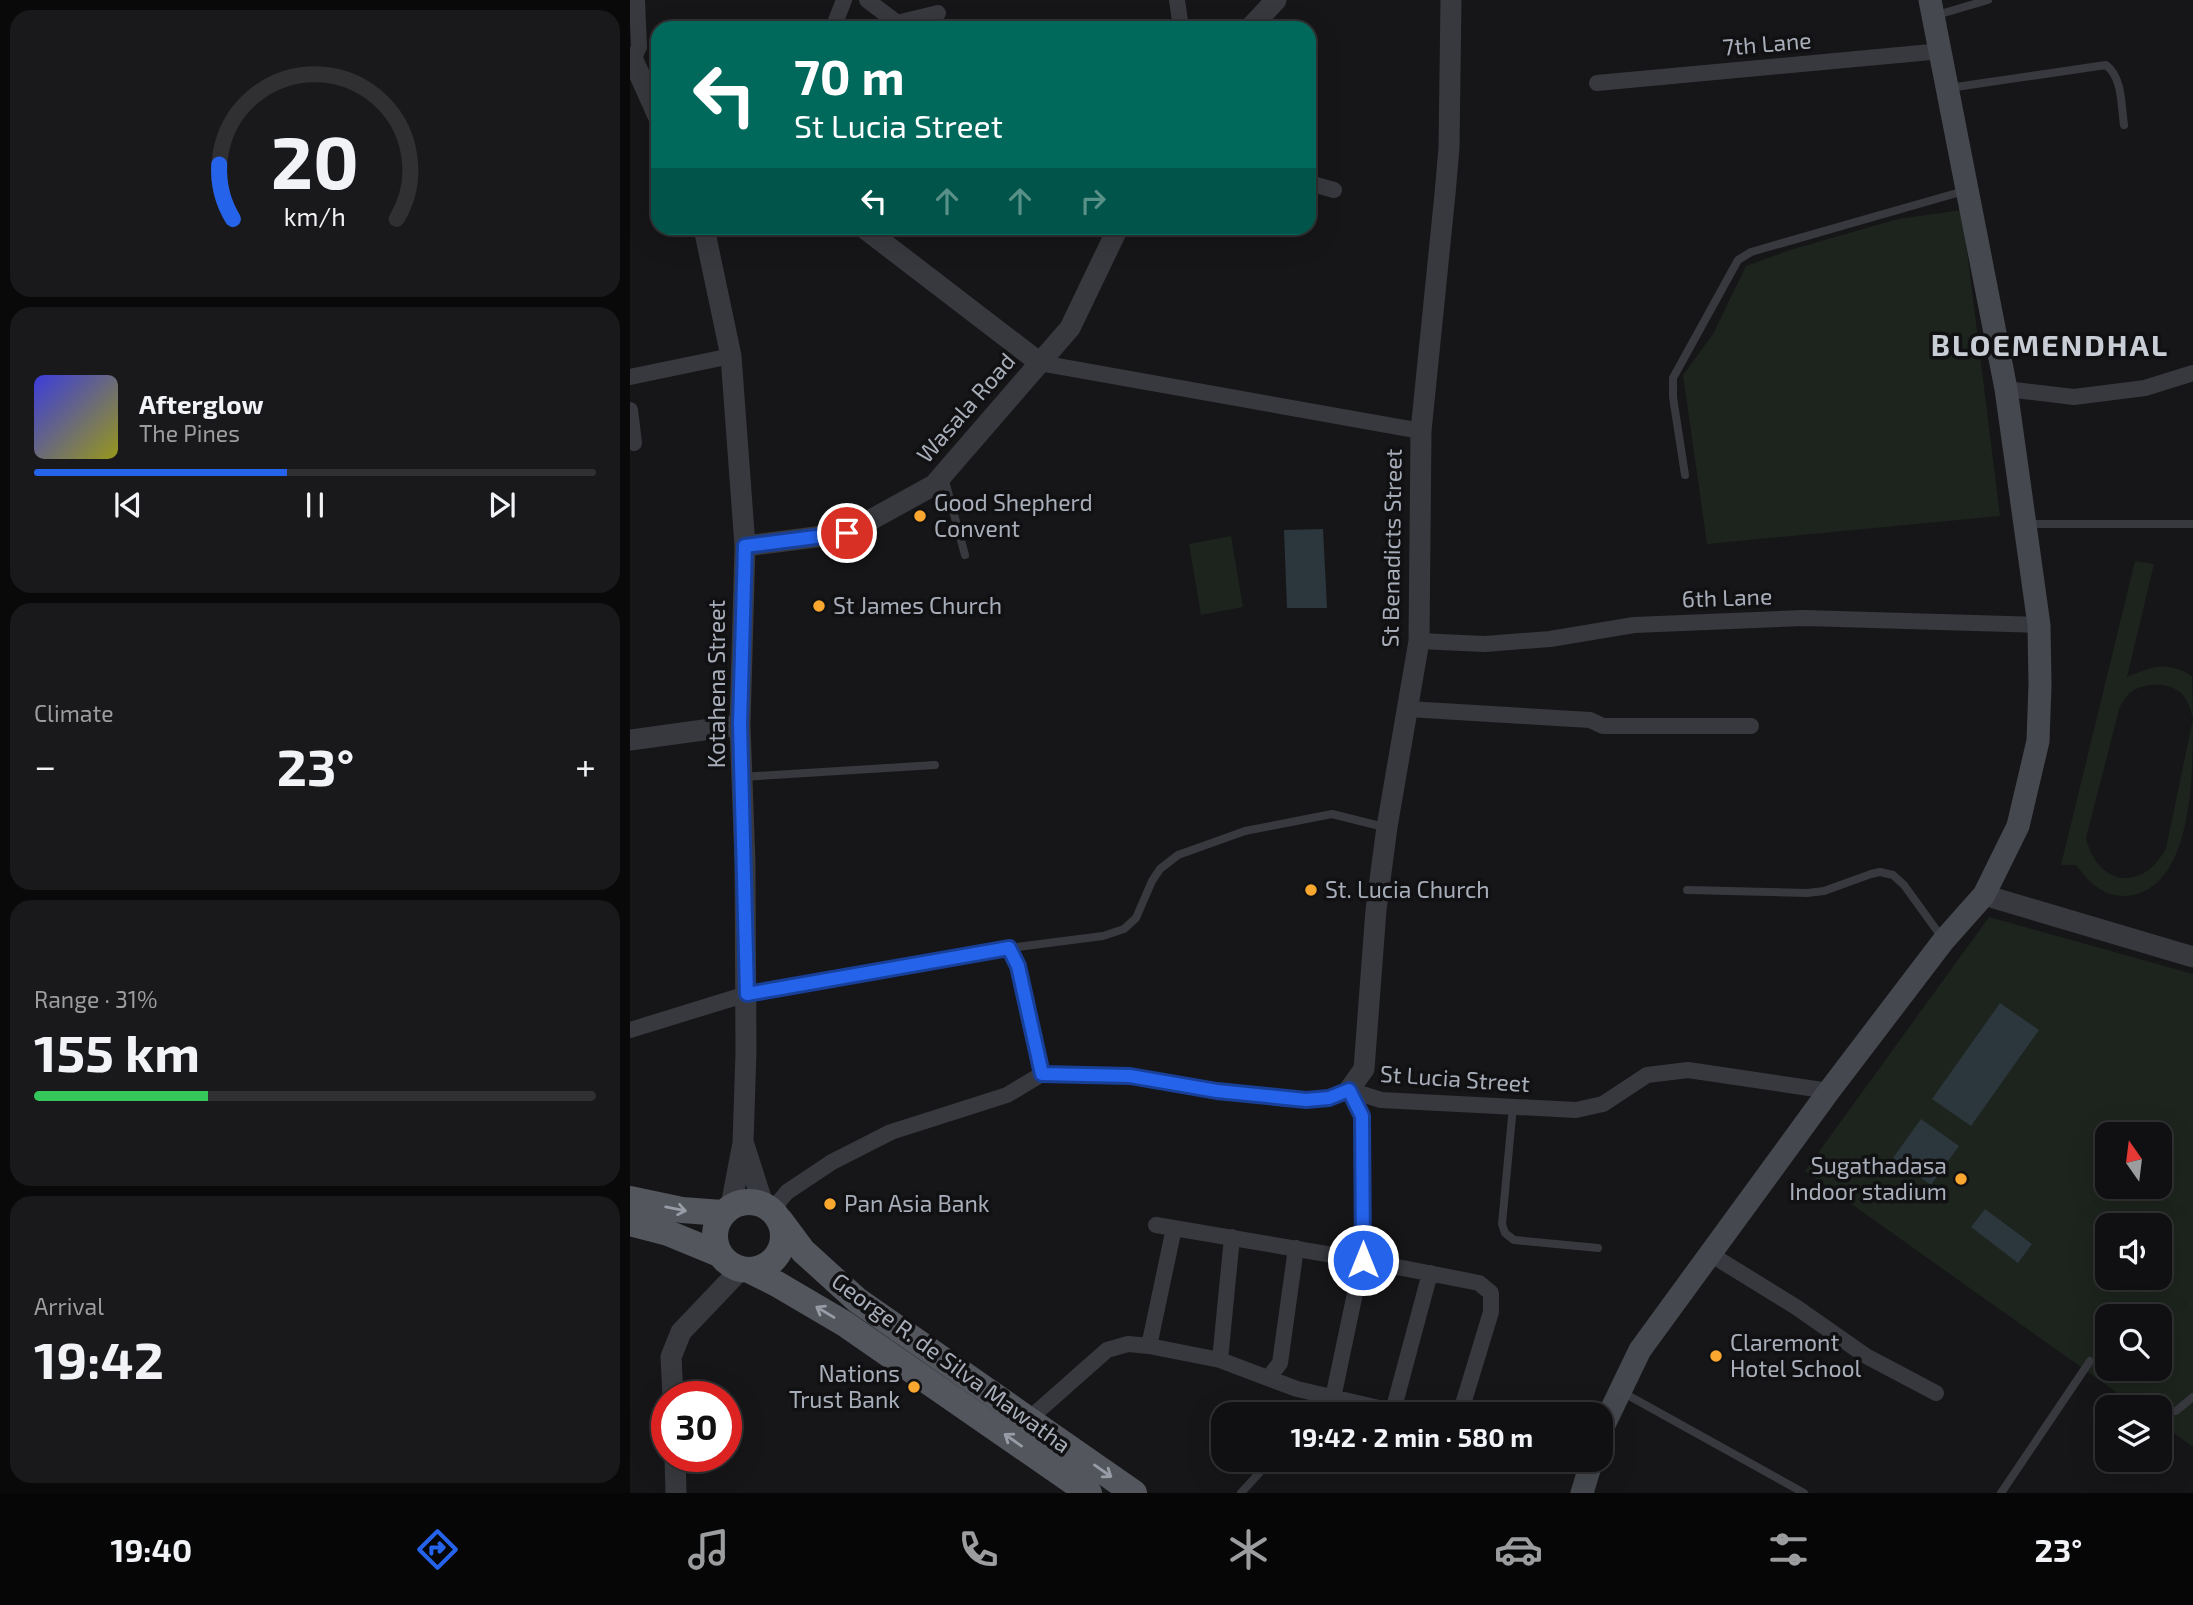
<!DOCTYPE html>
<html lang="en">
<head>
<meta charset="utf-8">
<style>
	:root { --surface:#101012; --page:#19191b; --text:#f1f3f6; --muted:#9c9d9f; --line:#303032; --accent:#2563eb }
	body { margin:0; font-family:"Exo 2",sans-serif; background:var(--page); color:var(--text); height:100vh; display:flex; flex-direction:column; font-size:26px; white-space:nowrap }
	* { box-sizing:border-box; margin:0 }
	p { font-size:23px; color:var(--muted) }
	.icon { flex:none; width:38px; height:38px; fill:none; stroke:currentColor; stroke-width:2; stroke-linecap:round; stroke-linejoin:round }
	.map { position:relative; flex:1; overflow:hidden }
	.details { display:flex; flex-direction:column; gap:10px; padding:10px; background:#09090a; width:630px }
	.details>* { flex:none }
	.hud { position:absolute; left:21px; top:21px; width:665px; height:214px; border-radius:21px; box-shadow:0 7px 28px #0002,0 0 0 2px var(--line); background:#00695c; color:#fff; overflow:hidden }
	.needle { width:46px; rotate:346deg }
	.fabs { position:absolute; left:1465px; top:1122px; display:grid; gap:14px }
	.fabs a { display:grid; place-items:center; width:77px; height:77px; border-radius:14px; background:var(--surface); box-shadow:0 7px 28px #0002,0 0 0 2px var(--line); font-size:35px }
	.speed { position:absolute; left:21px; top:1381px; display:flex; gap:14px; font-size:35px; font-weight:700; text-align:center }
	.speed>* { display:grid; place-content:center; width:91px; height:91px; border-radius:50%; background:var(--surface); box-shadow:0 7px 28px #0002,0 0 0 2px var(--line); line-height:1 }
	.speed .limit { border:10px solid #d22; background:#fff; color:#111 }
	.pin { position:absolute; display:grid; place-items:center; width:60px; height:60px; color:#fff; margin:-30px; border:4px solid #fff; border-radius:50%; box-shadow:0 2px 7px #0007 }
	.me { position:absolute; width:77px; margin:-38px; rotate:0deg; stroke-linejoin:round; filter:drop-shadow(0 0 5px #0008) }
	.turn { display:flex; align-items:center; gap:24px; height:147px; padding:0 28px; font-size:32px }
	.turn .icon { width:91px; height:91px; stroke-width:2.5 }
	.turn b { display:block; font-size:49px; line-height:60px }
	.lanes { display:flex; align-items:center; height:66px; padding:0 28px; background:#0003; justify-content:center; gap:35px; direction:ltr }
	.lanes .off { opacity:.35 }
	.big { font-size:52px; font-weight:700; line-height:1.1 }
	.details .widget { flex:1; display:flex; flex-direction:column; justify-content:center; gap:10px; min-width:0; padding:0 24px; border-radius:21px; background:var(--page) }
	.details .dial { align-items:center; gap:0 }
	.dial svg { height:182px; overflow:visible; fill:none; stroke:var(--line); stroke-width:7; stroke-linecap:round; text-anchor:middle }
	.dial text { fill:var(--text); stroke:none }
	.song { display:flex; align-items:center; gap:21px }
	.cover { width:84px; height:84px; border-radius:10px; background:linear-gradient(135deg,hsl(240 70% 55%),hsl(60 70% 35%)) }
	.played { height:7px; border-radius:4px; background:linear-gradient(90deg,var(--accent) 45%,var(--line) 45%) }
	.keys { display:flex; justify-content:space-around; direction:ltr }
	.heat { display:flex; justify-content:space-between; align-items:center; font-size:38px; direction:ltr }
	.charge { height:10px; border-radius:5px; background:linear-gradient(90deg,#34c759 31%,var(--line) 0) }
	.trip { position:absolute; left:581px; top:1402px; width:402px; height:70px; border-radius:21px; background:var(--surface); box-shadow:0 7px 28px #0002,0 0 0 2px var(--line); font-weight:700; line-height:70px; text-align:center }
	.menu { display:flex; height:112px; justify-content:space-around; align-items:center; background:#060607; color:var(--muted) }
	.menu .icon { width:49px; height:49px }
	.menu .selected { color:var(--accent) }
	.menu b { font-size:32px; color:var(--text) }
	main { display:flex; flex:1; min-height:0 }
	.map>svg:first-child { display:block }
	.green { fill:#1c241d; fill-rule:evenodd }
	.water { fill:#2c373d }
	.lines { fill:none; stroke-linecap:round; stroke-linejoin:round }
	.service { stroke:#37393e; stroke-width:8 }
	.minor { stroke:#37393e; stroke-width:16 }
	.tertiary { stroke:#37393e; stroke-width:21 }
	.secondary { stroke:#45484e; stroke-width:23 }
	.primary { stroke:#53565d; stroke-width:26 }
	.oneway { stroke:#979ca7 }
	.route-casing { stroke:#184099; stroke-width:18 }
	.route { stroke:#2563eb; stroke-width:12 }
	.poi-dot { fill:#f9a72e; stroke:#111113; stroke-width:2.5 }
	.labels { text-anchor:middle; stroke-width:7; stroke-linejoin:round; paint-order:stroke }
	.street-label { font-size:23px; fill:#a8aeb9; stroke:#111113 }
	.poi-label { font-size:23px; fill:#a8aeb9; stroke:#111113; text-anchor:start }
	.district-label { font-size:30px; font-weight:bold; letter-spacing:2px; fill:#c9cdd5; stroke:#111113 }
</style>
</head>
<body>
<main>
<section class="details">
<div class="widget dial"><svg viewBox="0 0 100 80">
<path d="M14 69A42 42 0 1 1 86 69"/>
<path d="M14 69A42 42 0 0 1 8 45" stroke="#2563eb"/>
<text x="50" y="56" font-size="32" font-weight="700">20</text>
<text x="50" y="72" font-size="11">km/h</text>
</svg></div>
<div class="widget">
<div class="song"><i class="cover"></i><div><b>Afterglow</b><p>The Pines</p></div></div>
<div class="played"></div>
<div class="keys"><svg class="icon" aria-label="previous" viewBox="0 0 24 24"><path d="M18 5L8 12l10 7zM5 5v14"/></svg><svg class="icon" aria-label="pause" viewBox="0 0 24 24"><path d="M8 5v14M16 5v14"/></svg><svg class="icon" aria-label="next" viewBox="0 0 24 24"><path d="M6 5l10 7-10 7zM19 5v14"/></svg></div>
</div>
<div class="widget"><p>Climate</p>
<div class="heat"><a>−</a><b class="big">23°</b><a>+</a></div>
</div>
<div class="widget"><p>Range · 31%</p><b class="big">155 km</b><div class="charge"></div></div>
<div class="widget"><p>Arrival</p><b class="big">19:42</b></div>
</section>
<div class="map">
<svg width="1563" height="1493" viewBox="0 0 1563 1493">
	<rect width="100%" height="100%" fill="#161618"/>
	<path class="green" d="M1332,210l38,306 -293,28 -24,-169 30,-41 33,-68 44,-16 108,-31z
		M601,536l12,71 -42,8 -12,-71z
		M1505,561l19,3 -27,113c27,-11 38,-16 65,-1l1,42c-3,-10 -6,-22 -16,-28 -12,-8 -36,-7 -47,3 -4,3 -7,9 -10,13l-34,132c12,49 57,54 80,10l27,-129c0,54 0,164 -60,176 -26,5 -42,-10 -57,-30h-15z
		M1359,917l204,57v473l-33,-24v-16h-23l-332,-236zM1477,1134h53v52h-53zM1477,1225h53v53h-53zM1477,1316h53v52h-53z"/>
	<path class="water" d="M693,529l4,79h-40l-3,-78z
		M1370,1003l39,27 -68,96 -39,-27z
		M1291,1119l38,27 -28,39 -38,-27z
		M1355,1209l47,35 -14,19 -47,-36z"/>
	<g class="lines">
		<path class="service" d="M1307,15l51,-15
			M1319,88l157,-23c17,13 15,41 18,60
			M1055,475l-12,-78v-19l65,-118 13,-8 213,-61
			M314,477l21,78
			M1398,524h165
			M112,777l193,-12
			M1057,890l120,3 17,-2 47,-17 9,-2 13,3 11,10 39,54
			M379,948l94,-12 21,-7 12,-11 16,-37 8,-12 18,-14 67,-24 87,-17 52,13
			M883,1106l-11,118 3,9 9,7 84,8
			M992,1392l182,101
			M1546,1411l17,-14
			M611,1493l30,-33
			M1371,1493l89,-132"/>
		<path class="minor" d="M237,0l37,28
			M547,0l4,28
			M203,28l11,-28
			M246,28l62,-15
			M3,60l6,-13 -2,-47
			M967,83l345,-32
			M679,183l25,7
			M410,363l381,68
			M0,377l101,-21
			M1376,389l68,8 71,-9 48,-15
			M0,410l4,33
			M789,641l66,3 65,-5 84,-14 170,-7 235,7
			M778,709l182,11 13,6h148
			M0,1030l117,-36 262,-46 9,18 24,108
			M142,1210l15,-18 45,-30 59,-30 116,-37 35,-21 88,2 87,15 89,9 23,-2 20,-8 32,10 195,10 27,-6 44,-29 41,-5 141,21
			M526,1225l206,35 117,23 12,10v19l-31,102
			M1080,1254l86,53 70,49 70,37
			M519,1346l25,-118
			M590,1360l12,-123
			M639,1377l11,-14 16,-115
			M703,1398l29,-138v-144l-13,-26
			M763,1411l37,-138
			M399,1419l78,-69 21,-6 21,2 71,14 77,29 108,25"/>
		<path class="tertiary" d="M620,28l26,-28
			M3,60l25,56
			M74,228l27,128 14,190 -5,179 5,137 1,190 -3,91 -12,63
			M234,228l176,135
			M115,546l102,-13 87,-48 136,-157 48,-100
			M0,740l110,-15
			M1354,895l209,62
			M719,1090l15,-21 12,-159 11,-83 32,-186 2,-210 24,-237 4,-46 2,-148
			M114,1145l19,59
			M43,1396l-2,-39 10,-25 60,-63
			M45,1456l1,37"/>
		<path class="secondary" d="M971,1431l39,-81 189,-259 115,-151 40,-45 34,-69 20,-85 2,-56 -1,-60 -33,-236 -76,-389
			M952,1493l10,-33"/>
		<path class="primary" d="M0,1199l52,11 40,3
			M85 1236a34 34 0 1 1 68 0a34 34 0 1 1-68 0Z
			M150,1220l23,31 54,49 277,193
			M0,1223l38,10 51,21
			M119,1270l28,14 68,40 244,169"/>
	</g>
	<defs><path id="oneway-shaft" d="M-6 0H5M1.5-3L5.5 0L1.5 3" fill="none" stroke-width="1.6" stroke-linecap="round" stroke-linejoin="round" transform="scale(1.75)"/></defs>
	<g class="oneway">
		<use href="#oneway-shaft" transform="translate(46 1209) rotate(11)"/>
		<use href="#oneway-shaft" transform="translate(195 1312) rotate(-149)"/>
		<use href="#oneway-shaft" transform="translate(383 1440) rotate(-145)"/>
		<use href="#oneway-shaft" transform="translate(473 1471) rotate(35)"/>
	</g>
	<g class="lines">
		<g class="route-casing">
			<path id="route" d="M217,533l-102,13 -5,178 7,270 262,-46 9,18 24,108 88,2 87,15 89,9 23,-2 20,-8 13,26 1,144"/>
		</g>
		<use href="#route" class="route"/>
	</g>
	<g class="poi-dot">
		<circle cx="290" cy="516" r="7"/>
		<circle cx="189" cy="606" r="7"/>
		<circle cx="681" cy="890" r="7"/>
		<circle cx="1331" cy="1179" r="7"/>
		<circle cx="200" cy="1204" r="7"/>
		<circle cx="1086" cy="1356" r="7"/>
		<circle cx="284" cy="1387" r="7"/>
	</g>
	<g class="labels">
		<g class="street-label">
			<text transform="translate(1137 44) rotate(-5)" y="8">7th Lane</text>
			<text transform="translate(336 408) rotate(-49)" y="8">Wasala Road</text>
			<text transform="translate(762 548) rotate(-89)" y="8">St Benadicts Street</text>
			<text transform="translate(1097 598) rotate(-2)" y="8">6th Lane</text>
			<text transform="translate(87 684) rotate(-90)" y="8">Kotahena Street</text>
			<text transform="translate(825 1079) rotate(4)" y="8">St Lucia Street</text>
			<text transform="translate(321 1363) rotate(36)" y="8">George R. de Silva Mawatha</text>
		</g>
		<g class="poi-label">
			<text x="304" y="511">Good Shepherd<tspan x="304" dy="26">Convent</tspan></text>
			<text x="203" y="614">St James Church</text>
			<text x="695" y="898">St. Lucia Church</text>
			<text x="1317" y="1174" text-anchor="end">Sugathadasa<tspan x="1317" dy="26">Indoor stadium</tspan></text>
			<text x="214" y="1212">Pan Asia Bank</text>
			<text x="1100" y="1351">Claremont<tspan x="1100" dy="26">Hotel School</tspan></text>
			<text x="270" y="1382" text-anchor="end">Nations<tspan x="270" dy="26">Trust Bank</tspan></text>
		</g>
		<g class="district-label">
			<text x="1420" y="356">BLOEMENDHAL</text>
		</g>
	</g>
</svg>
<div class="fabs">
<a><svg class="needle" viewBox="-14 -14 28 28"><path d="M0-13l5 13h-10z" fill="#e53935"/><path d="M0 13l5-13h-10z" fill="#9c9d9f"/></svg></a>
<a><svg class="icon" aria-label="sound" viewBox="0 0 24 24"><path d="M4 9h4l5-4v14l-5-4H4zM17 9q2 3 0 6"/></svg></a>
<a><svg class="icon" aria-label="search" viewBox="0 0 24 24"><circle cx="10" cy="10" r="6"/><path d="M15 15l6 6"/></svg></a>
<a><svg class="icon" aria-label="layers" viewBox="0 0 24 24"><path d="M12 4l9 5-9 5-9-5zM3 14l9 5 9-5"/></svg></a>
</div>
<div class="speed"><div class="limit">30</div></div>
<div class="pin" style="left:217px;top:533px;background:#d93025"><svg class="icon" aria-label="arrive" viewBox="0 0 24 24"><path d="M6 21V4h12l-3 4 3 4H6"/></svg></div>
<svg class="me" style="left:733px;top:1260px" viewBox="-20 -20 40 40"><circle r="17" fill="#2563eb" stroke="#fff" stroke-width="3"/><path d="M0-11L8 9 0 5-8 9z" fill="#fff"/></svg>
<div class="trip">19:42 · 2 min · 580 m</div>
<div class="hud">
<div class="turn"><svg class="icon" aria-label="left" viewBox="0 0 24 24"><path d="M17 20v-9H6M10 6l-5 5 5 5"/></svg><div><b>70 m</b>St Lucia Street</div></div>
<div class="lanes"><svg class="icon" aria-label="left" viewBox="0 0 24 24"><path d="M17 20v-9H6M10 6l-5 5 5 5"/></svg><svg class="icon off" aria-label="ahead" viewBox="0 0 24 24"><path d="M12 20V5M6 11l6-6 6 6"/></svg><svg class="icon off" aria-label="ahead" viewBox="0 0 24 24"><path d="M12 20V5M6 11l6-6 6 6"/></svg><svg class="icon off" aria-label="right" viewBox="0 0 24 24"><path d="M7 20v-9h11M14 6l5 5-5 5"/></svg></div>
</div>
</div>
</main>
<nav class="menu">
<b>19:40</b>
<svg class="icon selected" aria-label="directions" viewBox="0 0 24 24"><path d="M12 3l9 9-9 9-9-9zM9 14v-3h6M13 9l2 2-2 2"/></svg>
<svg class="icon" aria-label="music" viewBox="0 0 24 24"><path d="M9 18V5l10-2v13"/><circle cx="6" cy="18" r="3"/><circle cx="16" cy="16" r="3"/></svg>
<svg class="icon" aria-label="phone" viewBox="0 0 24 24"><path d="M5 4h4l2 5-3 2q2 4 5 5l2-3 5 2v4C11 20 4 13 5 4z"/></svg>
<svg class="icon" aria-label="climate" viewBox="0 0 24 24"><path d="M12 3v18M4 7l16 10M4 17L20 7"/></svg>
<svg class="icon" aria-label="car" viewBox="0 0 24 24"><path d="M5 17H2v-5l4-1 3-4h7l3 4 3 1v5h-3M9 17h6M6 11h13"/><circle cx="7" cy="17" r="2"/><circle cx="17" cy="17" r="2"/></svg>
<svg class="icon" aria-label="filters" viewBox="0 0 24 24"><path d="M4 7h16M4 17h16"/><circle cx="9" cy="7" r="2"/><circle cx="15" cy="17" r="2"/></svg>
<b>23°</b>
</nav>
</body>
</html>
